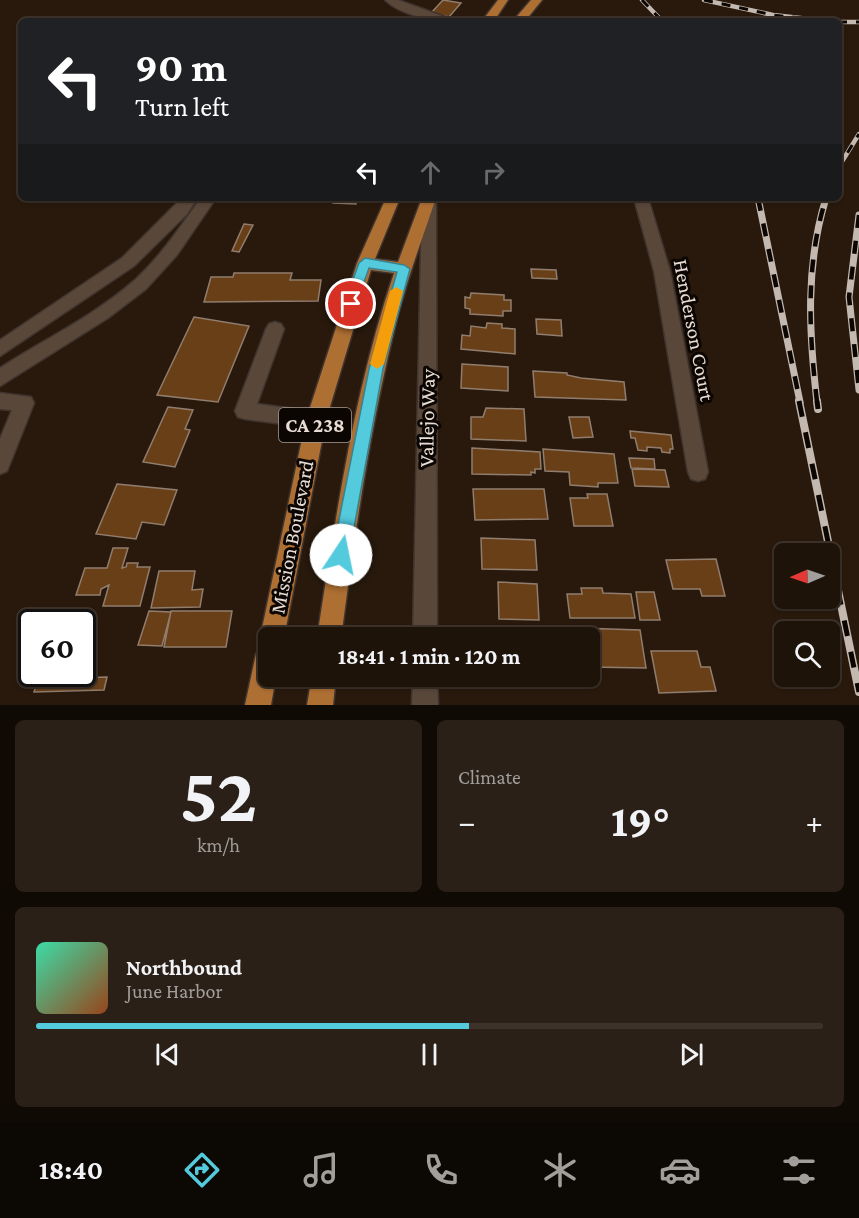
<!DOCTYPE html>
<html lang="en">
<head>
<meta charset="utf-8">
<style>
	:root { --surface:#1e1309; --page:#2b2017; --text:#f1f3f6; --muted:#a19e9c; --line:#3c322a; --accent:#54cadd }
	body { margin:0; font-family:"Crimson Pro",serif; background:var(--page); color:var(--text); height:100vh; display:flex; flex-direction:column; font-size:22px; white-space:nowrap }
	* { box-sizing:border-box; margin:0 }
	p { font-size:20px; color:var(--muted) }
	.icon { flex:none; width:33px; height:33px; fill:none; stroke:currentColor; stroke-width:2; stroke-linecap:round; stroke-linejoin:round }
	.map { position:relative; height:705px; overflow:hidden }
	.drawer { display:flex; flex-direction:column; gap:15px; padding:15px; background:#100a05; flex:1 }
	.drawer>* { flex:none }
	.hud { position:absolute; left:18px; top:18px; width:824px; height:183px; border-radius:9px; box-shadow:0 2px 4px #0004,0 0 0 2px var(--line); background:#202124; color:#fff; overflow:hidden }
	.needle { width:39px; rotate:268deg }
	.tools { position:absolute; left:774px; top:543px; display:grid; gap:12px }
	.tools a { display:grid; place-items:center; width:66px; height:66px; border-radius:9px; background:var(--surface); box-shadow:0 2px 4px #0004,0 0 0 2px var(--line); font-size:30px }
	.speed { position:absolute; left:18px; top:609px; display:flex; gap:12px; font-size:30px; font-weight:700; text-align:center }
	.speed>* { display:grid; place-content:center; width:78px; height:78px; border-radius:50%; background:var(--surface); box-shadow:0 2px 4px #0004,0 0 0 2px var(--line); line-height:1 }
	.speed .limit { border:3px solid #111; border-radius:9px; background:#fff; color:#111 }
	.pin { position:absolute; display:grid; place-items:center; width:51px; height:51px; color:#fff; margin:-26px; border:3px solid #fff; border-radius:50%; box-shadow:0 2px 6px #0007 }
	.me { position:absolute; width:66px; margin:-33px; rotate:11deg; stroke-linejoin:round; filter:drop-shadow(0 0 4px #0008) }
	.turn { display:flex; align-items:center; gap:21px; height:126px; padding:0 18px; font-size:27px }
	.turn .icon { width:78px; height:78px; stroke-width:2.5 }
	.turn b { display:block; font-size:42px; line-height:51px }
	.lanes { display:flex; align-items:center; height:57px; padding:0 18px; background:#0003; justify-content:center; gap:30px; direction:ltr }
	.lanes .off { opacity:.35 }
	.big { font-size:45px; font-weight:700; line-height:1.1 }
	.drawer .tile { flex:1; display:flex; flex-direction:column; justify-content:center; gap:9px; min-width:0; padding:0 21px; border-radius:9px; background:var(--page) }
	.drawer .dial { align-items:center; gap:0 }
	.dial b { font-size:78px; line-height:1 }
	.song { display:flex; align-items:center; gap:18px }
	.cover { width:72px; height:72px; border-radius:9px; background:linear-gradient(135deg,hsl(160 70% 55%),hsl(20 70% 35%)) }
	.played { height:6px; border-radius:3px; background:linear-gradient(90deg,var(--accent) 55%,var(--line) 55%) }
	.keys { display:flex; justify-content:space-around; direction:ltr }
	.heat { display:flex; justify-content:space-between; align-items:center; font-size:33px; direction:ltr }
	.drawer .tiles { flex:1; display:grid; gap:15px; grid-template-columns:1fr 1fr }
	.tile:last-child { grid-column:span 2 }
	.trip { position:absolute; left:258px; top:627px; width:342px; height:60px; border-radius:9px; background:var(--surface); box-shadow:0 2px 4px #0004,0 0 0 2px var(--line); font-weight:700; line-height:60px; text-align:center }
	.tab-bar { display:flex; height:96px; justify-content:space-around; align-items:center; background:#0c0804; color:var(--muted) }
	.tab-bar .icon { width:42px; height:42px }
	.tab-bar .selected { color:var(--accent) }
	.tab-bar b { font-size:27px; color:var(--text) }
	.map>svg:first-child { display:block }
	.building { fill:#693f18; stroke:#907d6e; stroke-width:1.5 }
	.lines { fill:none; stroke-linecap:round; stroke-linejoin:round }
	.minor-casing { stroke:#40342f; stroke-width:3 }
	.major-casing { stroke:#40342f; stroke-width:3 }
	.minor { fill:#59473a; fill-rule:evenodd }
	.major { fill:#ae6f33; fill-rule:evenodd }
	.rail-far2-casing { stroke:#c4b9b0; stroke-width:4.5 }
	.rail-far1-casing { stroke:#c4b9b0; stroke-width:7 }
	.rail-casing { stroke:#c4b9b0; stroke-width:8 }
	.rail-far2 { stroke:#0c0603; stroke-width:3; stroke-dasharray:9; stroke-linecap:butt }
	.rail-far1 { stroke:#0c0603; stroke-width:4.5; stroke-dasharray:13; stroke-linecap:butt }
	.rail { stroke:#0c0603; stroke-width:5; stroke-dasharray:16; stroke-linecap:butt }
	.route { fill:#54cadd; stroke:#378390; stroke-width:1.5 }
	.slow { fill:#f59e0b }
	.labels { text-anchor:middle; stroke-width:6; stroke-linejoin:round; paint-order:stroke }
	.shield { fill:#0c0603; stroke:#a69c96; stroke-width:1.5 }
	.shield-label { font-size:20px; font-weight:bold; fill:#e8ddd5 }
	.street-label { font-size:21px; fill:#e8ddd5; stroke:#0c0603 }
</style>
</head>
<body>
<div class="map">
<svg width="859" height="705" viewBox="0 0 859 705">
	<rect width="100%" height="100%" fill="#28190c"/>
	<path class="building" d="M443,0l18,3 -12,14 -18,-4z
		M333,198h23v6l-23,-1z
		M244,224l9,1 -14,27 -7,-1z
		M531,269l25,1 1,9 -25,-1z
		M234,273h58l-2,7h31l-3,21 -114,1 7,-25h22z
		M471,293l33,2v5h7v11h-8v5l-33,-2v-5l-5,-1v-11l5,1z
		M194,317l55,9 -31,76 -61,-7z
		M536,319l25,1 1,16 -25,-2z
		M487,323l15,1v4l13,1v25l-54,-5 1,-14 8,1 1,-10 15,2z
		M462,364l46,3v24l-47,-3z
		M533,371l34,2v2l14,3 43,4 2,18 -91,-3z
		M168,407l25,3 -8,19 5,1 -15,37 -32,-5z
		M486,408l38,1 2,32 -55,-2v-22h12z
		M569,417h20l4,20 -20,1z
		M630,431l41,4 2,14h-3v4l-8,-1 -1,-4 -14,-1v4l-9,-1 -3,-12h-4z
		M472,448l68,4 1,17h-6v4l-4,-1v3l-59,-1z
		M543,449l71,5 4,29h-20v4l-28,-2 -1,-13 -24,-1z
		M629,458l25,1 1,10 -24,-1z
		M632,469l33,1 4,17 -34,-1z
		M117,484l60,6 -13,35 -22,-3 -6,17 -40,-5z
		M473,489h71l4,30 -73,1z
		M587,494h20l6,32h-39l-4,-28h18z
		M481,538l54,2 2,30 -55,-1z
		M113,548h15l-6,20 4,-1 1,-4h11l-1,4h13l-10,39h-37l6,-21 -8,4 -1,6h-24l9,-27h22z
		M716,559l9,37h-23l-2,-7h-27l-7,-29z
		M159,571h36l-3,19 11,-1 -3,18 -49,1z
		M498,582l39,2 2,36 -40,-1z
		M581,588h21l1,5 28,1 4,24h-65l-3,-24h15z
		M636,592h18l6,28h-20z
		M149,611l22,1 -9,34 -24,-1z
		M171,611h61l-6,36h-62z
		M579,628l61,2 6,38 -56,-1v-29h-10z
		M482,633l70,2 1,3h-71z
		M651,651h46l4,16h9l6,24 -57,2z
		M483,676h73v4l-73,-2z
		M107,677l-3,13 -70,2 4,-13z"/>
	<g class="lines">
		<g class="minor-casing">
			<path id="minor" d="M385,0h13l58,21c-23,0 -54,-5 -71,-21z
				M182,198h15l-10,16 -53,52 -134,90v-16l122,-82z
				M201,198h15l-39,57 -31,34 -38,29 -108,68v-18c45,-29 94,-52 135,-88 26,-24 45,-53 66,-82z
				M422,198h14l1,440h-24z
				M634,198h14l22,73 38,201 -3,7 -7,2 -7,-2 -3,-7 -34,-201z
				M275,322l6,2 3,5 -27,75 59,8 7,2 3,6 -3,6 -7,2 -71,-9 -7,-2 -3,-6 31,-82 3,-5z
				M0,393l31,4 3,6 -27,68 -7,3v-35l12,-29 -12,-1z
				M413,676h24l1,29h-26z"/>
		</g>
		<g class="major-casing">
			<path id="major" d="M498,0h10l-14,21h-12z
				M531,0h11l-17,21h-12z
				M386,198h14l-25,61 23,3 24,-64h14c-14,42 -30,83 -40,125 -26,104 -41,209 -55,315h-24c19,-123 37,-247 77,-365l-23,-3 -45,150 -42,218h-16v38h8l-5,29h-26l11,-51 7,-10 -3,-6 46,-218 51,-157z
				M312,676h24l-3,29h-26z"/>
		</g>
		<use href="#minor" class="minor"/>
		<use href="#major" class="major"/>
		<g class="rail-far2-casing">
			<path id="rail-far2" d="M642,0l20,21
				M704,0l69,15 55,6
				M838,22h21
				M838,168l21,-34"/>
		</g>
		<g class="rail-far1-casing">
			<path id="rail-far1" d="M758,198l42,204
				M859,215l-10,82 10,93
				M817,402c-8,-69 -12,-136 9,-204"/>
		</g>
		<g class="rail-casing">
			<path id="rail" d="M799,401l60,291
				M817,401l1,8"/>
		</g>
		<use href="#rail-far2" class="rail-far2"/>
		<use href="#rail-far1" class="rail-far1"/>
		<use href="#rail" class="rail"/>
	</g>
	<path class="route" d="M365,258l39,7 6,4 -27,100 -34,186 -2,6 -6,2 -6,-2 -3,-6 37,-186 28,-97 -28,-4 -14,39h-9l-2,-3 15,-41z"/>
	<path class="slow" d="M396,287l7,4 -19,73 -7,5 -7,-5 20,-73z"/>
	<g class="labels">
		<rect class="shield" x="279" y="408" width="72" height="34" rx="4.5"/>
		<g class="shield-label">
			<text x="315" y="432">CA 238</text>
		</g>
		<g class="street-label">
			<text transform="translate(694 330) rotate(79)" y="7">Henderson Court</text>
			<text transform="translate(427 418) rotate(-89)" y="7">Vallejo Way</text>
			<text transform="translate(292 537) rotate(-79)" y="7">Mission Boulevard</text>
		</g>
	</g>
</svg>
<div class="tools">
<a><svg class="needle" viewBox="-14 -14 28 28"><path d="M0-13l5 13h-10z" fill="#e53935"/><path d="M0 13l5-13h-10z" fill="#a19e9c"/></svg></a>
<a><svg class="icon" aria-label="search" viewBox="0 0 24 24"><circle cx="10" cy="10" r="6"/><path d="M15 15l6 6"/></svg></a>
</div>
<div class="speed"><div class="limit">60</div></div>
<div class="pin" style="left:351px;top:304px;background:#d93025"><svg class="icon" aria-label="arrive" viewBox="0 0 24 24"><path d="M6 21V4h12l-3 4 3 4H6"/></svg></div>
<svg class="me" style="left:341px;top:555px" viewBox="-20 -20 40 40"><circle r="19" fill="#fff"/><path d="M0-13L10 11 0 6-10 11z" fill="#54cadd"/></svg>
<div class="trip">18:41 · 1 min · 120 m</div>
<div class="hud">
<div class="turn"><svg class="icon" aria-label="left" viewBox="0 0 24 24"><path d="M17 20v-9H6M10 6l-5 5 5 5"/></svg><div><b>90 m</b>Turn left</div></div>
<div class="lanes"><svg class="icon" aria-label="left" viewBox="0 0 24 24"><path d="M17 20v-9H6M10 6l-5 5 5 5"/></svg><svg class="icon off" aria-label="ahead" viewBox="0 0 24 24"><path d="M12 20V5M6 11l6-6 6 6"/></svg><svg class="icon off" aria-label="right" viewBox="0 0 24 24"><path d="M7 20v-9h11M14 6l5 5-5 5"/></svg></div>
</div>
</div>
<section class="drawer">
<div class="tiles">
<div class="tile dial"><b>52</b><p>km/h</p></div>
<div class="tile"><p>Climate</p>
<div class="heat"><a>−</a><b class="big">19°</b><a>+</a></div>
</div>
<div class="tile">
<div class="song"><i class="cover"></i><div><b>Northbound</b><p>June Harbor</p></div></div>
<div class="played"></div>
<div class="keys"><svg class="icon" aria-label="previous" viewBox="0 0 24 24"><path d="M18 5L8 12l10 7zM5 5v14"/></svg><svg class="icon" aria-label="pause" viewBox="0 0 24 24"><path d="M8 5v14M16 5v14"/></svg><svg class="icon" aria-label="next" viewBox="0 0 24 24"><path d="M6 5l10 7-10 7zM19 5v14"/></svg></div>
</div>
</div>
</section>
<nav class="tab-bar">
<b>18:40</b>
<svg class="icon selected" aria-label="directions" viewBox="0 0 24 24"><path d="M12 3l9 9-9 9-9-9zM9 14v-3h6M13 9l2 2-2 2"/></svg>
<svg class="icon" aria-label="music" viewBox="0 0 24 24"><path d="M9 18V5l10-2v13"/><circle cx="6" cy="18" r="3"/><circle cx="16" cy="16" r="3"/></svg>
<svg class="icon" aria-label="phone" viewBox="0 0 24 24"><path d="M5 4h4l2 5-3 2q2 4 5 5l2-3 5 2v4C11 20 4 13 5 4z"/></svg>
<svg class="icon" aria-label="climate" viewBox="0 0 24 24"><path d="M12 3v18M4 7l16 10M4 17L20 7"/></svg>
<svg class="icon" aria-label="car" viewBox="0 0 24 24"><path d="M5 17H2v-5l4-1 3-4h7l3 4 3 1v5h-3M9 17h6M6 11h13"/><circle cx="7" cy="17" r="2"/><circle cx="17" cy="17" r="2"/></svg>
<svg class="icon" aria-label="filters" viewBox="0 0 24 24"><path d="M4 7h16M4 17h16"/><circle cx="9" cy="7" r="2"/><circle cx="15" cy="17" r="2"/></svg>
</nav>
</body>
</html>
